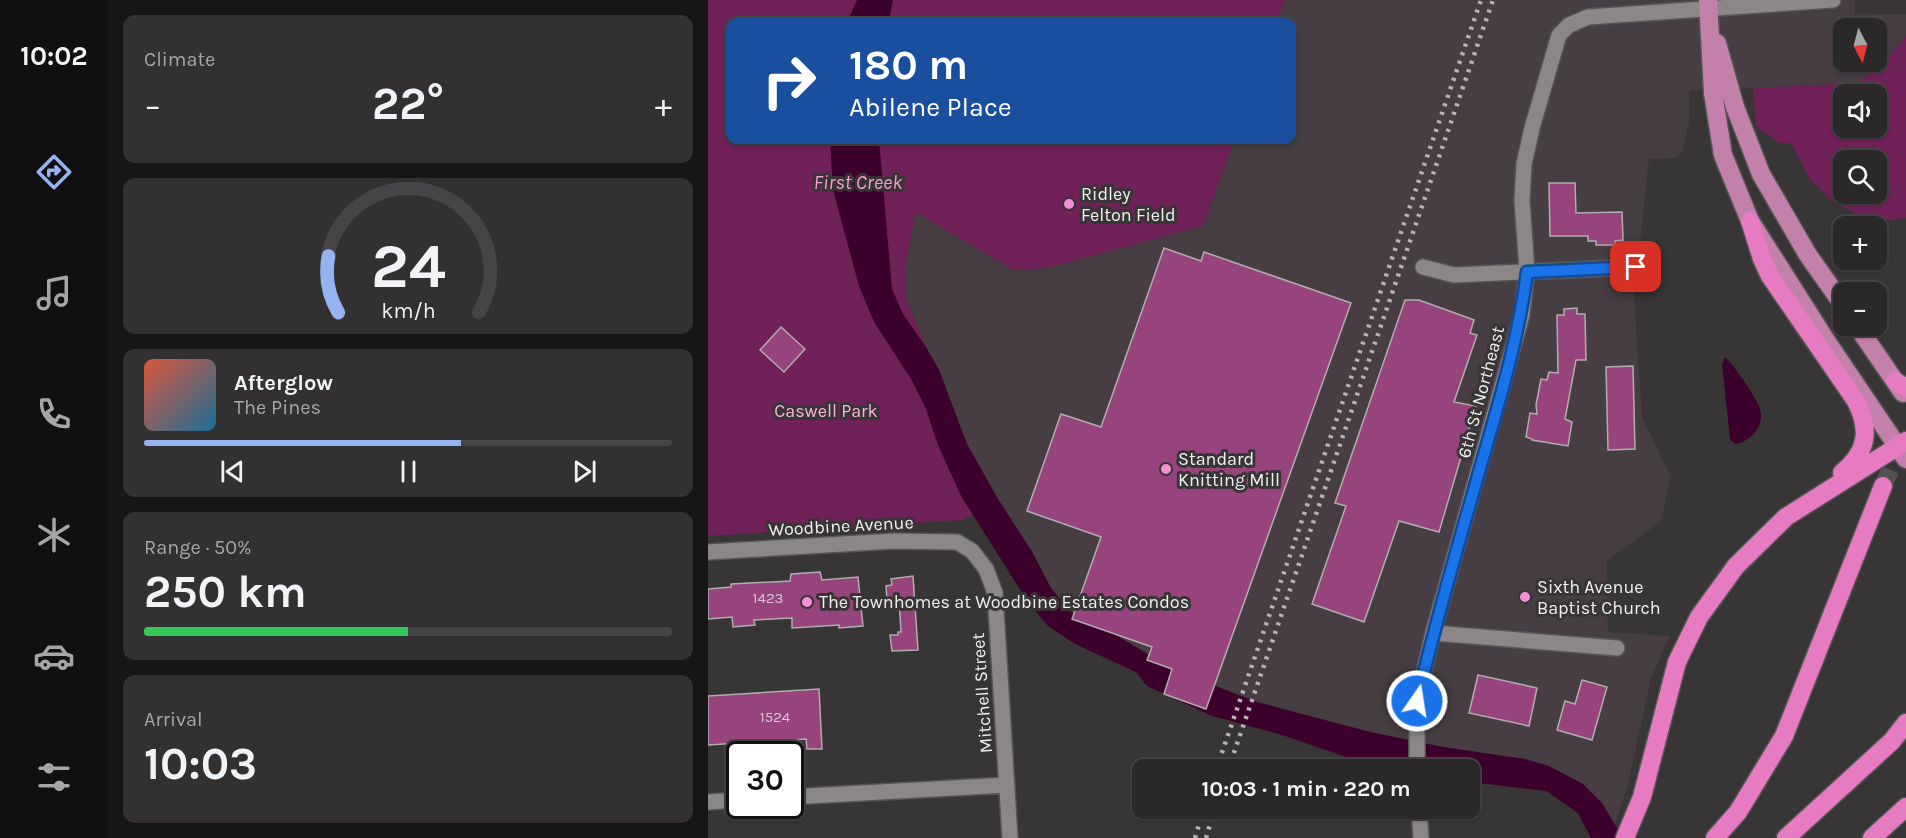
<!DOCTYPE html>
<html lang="en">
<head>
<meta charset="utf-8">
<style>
	:root { --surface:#2a2829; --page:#323031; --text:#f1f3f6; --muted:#a5a6a8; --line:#464446; --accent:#95b2f1 }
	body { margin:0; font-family:Karla,sans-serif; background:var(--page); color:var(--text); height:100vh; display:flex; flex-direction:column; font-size:22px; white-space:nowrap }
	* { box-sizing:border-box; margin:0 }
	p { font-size:20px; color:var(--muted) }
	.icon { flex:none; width:33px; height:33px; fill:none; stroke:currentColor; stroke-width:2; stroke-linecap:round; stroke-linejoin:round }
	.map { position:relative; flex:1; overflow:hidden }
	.details { display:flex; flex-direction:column; gap:15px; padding:15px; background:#171617; width:600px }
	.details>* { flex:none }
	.banner { position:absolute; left:18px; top:18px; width:570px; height:126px; border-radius:12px; box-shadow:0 2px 4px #0004,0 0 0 2px var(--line); background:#1a4fa0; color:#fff; overflow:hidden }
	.needle { width:39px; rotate:173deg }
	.controls { position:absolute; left:1125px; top:18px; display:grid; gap:12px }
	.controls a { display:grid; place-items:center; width:54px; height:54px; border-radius:12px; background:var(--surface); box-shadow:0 2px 4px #0004,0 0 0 2px var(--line); font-size:30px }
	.speed { position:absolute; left:18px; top:741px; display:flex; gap:12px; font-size:30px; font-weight:700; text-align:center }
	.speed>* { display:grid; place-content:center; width:78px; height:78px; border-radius:50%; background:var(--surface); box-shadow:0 2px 4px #0004,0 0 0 2px var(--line); line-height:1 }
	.speed .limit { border:3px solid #111; border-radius:9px; background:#fff; color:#111 }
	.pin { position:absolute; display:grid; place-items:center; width:51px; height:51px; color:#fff; margin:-26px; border-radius:12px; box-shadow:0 3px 9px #0006 }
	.me { position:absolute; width:66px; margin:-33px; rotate:13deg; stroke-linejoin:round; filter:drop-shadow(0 0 4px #0008) }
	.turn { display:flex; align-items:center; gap:21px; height:126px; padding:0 24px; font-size:27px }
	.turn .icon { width:78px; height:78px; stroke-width:2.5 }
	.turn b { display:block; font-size:42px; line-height:51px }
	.big { font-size:45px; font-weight:700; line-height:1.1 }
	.details .widget { flex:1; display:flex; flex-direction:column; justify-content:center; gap:9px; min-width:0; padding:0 21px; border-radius:12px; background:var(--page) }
	.details .dial { align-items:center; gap:0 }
	.dial svg { height:156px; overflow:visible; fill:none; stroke:var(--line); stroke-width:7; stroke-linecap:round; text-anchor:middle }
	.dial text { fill:var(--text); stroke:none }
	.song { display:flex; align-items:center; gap:18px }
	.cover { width:72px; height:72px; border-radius:9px; background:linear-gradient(135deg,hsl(10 70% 55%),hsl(200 70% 35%)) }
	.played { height:6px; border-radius:3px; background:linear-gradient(90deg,var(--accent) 60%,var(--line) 60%) }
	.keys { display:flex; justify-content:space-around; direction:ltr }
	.heat { display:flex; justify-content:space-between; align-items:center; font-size:33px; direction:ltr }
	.charge { height:9px; border-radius:4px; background:linear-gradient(90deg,#34c759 50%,var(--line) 0) }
	.trip { position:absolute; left:424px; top:759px; width:348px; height:60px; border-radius:12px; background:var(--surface); box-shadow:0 2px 4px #0004,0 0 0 2px var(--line); font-weight:700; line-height:60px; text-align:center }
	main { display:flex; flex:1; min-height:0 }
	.tabs { display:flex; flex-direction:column; width:108px; justify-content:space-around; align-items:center; background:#111010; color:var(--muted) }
	.tabs .icon { width:42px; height:42px }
	.tabs .current { color:var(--accent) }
	.tabs b { font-size:27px; color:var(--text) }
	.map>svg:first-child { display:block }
	.built { fill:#463e43; fill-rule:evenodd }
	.green { fill:#6f2158; fill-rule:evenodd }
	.water { fill:#3c002d }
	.building { fill:#97447c; stroke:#b0acaf; stroke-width:1.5 }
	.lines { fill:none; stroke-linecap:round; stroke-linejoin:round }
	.highway-tunnel { stroke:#545153; stroke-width:18; stroke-dasharray:18 9; stroke-linecap:butt }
	.street-casing { stroke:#565354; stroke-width:18 }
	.primary-casing { stroke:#565354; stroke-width:21 }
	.highway-casing { stroke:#565354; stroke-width:21 }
	.street { stroke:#8b8789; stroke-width:15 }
	.primary { stroke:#c280ab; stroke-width:18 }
	.highway { stroke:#e77bc2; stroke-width:18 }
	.rail { stroke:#b7b4b6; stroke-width:4.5; stroke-dasharray:3 6; stroke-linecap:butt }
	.route-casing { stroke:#114b97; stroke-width:15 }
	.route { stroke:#1a73e8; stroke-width:10 }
	.poi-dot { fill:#f591d2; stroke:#383537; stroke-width:2 }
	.labels { text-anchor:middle; stroke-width:6; stroke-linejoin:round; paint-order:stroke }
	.number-label { font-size:15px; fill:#dac4d2 }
	.poi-label { font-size:18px; fill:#f0eeef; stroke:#383537; text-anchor:start }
	.street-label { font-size:18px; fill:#f0eeef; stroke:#383537 }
	.park-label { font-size:18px; fill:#f8b4de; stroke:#383537 }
	.water-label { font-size:20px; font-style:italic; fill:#f69cd5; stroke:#383537 }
</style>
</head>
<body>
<main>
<nav class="tabs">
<b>10:02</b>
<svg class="icon current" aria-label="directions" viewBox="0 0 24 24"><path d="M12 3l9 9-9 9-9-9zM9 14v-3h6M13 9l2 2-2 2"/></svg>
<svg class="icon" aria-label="music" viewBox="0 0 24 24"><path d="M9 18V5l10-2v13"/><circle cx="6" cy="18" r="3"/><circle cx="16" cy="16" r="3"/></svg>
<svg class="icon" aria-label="phone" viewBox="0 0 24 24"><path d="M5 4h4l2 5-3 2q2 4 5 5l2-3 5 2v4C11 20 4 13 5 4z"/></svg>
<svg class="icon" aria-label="climate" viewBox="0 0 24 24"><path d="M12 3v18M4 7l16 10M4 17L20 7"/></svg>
<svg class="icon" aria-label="car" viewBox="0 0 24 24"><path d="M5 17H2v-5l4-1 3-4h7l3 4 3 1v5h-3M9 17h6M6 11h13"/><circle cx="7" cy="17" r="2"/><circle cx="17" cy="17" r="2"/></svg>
<svg class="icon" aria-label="filters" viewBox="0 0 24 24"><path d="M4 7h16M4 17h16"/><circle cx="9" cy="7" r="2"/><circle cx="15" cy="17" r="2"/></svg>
</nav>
<section class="details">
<div class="widget"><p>Climate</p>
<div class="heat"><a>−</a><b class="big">22°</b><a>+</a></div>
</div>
<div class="widget dial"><svg viewBox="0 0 100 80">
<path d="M14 69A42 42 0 1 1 86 69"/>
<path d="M14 69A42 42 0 0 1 9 40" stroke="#95b2f1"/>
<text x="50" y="56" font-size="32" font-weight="700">24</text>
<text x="50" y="72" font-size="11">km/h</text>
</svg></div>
<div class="widget">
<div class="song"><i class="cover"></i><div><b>Afterglow</b><p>The Pines</p></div></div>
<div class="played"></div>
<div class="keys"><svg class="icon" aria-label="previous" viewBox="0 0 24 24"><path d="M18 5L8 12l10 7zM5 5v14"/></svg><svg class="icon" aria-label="pause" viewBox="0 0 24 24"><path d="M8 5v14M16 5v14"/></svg><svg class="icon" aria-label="next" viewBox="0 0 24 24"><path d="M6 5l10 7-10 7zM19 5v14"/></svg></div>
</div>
<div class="widget"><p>Range · 50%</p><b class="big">250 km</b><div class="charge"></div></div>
<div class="widget"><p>Arrival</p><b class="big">10:03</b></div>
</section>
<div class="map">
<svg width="1198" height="838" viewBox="0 0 1198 838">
	<rect width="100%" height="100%" fill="#383537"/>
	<path class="built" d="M577,0h570v14h51v22l-27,33 -23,14 -167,8v31l-7,30 -6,6 -27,1 -15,139 8,119 29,60 -10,44 -54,40 1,71 62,4 -19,42 -23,106 -13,41 -13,-22 -53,-37 -24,-7 -82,-12 -73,-15 -113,-30 -36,-13 -76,-37 -77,-42 -17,-22 -20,-38 -33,-51 -31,-55 -28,-74 -13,-23 -20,-48 -1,-34 11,-54 97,59 190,-44 31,-86h58v-118h-15zM1136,28h32v34h-32z"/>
	<path class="green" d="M0,0h577l-8,22h-547v118h504l-31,86 -156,42 -34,2 -97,-58 -11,53 1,34 20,48 13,23 28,74 31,55 -35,21 -255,16z
		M1198,36v182l-23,3 -27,-7 -24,-13 -23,-23 -17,-34 -15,-2 -21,-16 -3,-38 103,-5 23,-14zM1136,94h32v34h-32zM1136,160h32v34h-32z"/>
	<path class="water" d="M149,0h36l-4,22h-42z
		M122,140h49l13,149 11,25 23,33 13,23 28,74 31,55 33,51 20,38 17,22 48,25 56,34 85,33 113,30 73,15 82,12 24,7 34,18 19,19 21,35h-32l-13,-25 -32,-22 -76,-9v-12l-67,-1 -51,-10 -70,-24 -70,-19 -65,-30 -11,-14 -61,-28 -27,-18 -20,-24 -67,-106 -23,-51 -12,-36 -15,-30 -37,-57 -15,-36 -26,-96z
		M1017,357c8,7 32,41 35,52 5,17 -9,33 -25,35l-5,-5 -8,-75z"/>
	<path class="building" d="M841,183h26l1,30 46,-1 1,28 -8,1v4h-19v-4h-8v-5h-38z
		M456,248l37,13 3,-9 147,51 -145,406 -42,-15 8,-25 -25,-9 5,-13 -80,-28 29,-82 -74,-26 34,-97 40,13z
		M697,300h14l55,20 -4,13 7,2 -23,67 22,4 -37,126 -40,-11 -35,101 -52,-18 34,-98 -11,-3z
		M869,308v6h8l1,46h-10l-11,59 7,3 -4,24 -36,-6v-1l-6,-2 4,-24 7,1 -1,-9 5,-26 6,1 2,-8 9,1 -1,-58h7v-6z
		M73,327l24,22 -21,23 -24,-22z
		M925,366l2,83 -27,1 -2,-83z
		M112,572l2,8 36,-3 5,49 -24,2v-3l-47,3v-10l-38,2 1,5 -22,2 -1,-10 -24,2v-30l23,-2v-3l59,-3 1,-7z
		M205,576l5,74 -26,1 -2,-16h8v-3h3l-2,-32 -12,1 -1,-15 6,-1 -1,-6z
		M770,675l59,13 -8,38 -60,-13z
		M874,680l25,7 -15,53 -35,-10 8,-29 10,3z
		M111,689l3,60h-15l-1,-10 -98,6v-49z"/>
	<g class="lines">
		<path class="highway-tunnel" d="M1175,486l22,-48"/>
		<g class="street-casing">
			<path id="street" d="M715,267l31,8 182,-8
				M0,552l186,-11 63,1 15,9 14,18 9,24 15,245
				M725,633l184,15
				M709,770v-69l16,-68 89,-318 5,-44 -5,-70 2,-37 8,-36 27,-93 10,-10 19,-8 245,-17
				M82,797l217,-12
				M0,802l32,-2
				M711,808l2,30"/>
		</g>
		<g class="primary-casing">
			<path id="primary" d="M1000,0l5,93 10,62 27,66 77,121 79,117
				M1009,43l18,64 26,67 47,81 36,51
				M1149,326l46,67"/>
		</g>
		<g class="highway-casing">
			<path id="highway" d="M1042,221l12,38 8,17 86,125c15,30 11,51 -14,72
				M1187,381l11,7
				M917,838l17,-41 35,-135 22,-45 37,-51 50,-49 120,-76
				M1007,838l23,-26 46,-76 99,-250
				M1078,838l106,-97 14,-18
				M1164,838l34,-31"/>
		</g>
		<use href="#street" class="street"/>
		<use href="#primary" class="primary"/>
		<use href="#highway" class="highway"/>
		<path class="rail" d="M508,770l265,-770
			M520,770l265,-770
			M487,838l9,-30
			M498,838l9,-30"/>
	</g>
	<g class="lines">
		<g class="route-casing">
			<path id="route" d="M709,701c19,-82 43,-162 66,-243 18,-62 36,-123 44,-186l109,-5"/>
		</g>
		<use href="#route" class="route"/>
	</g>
	<g class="poi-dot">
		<circle cx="361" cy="204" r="6"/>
		<circle cx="458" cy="469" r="6"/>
		<circle cx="817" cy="597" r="6"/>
		<circle cx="99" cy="602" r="6"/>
	</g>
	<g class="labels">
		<g class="number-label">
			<text x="60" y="603">1423</text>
			<text x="67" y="722">1524</text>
		</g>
		<g class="poi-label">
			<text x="373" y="200">Ridley<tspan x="373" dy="21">Felton Field</tspan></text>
			<text x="470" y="465">Standard<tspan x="470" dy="21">Knitting Mill</tspan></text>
			<text x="829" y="593">Sixth Avenue<tspan x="829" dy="21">Baptist Church</tspan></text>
			<text x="111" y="608">The Townhomes at Woodbine Estates Condos</text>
		</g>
		<g class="street-label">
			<text transform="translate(773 392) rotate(-75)" y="6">6th St Northeast</text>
			<text transform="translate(133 526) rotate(-3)" y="6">Woodbine Avenue</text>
			<text transform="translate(274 693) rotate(-94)" y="6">Mitchell Street</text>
		</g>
		<g class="park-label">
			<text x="118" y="417">Caswell Park</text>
		</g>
		<g class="water-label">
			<text x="150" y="189">First Creek</text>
		</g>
	</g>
</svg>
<div class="controls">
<a><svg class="needle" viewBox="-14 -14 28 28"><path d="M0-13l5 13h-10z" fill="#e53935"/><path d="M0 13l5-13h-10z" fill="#a5a6a8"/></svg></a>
<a><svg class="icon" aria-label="sound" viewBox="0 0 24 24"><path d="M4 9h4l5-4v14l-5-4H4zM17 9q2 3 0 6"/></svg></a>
<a><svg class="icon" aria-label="search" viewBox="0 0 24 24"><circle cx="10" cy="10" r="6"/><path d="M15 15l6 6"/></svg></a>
<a>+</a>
<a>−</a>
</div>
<div class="speed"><div class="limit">30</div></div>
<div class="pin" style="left:928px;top:267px;background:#d93025"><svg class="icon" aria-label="arrive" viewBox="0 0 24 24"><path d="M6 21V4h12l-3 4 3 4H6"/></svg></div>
<svg class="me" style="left:709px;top:701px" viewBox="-20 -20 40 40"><circle r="17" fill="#1a73e8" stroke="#fff" stroke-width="3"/><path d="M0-11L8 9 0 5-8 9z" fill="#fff"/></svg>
<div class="trip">10:03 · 1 min · 220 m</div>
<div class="banner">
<div class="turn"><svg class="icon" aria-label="right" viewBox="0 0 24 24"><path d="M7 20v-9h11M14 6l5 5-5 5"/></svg><div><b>180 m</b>Abilene Place</div></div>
</div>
</div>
</main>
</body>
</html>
